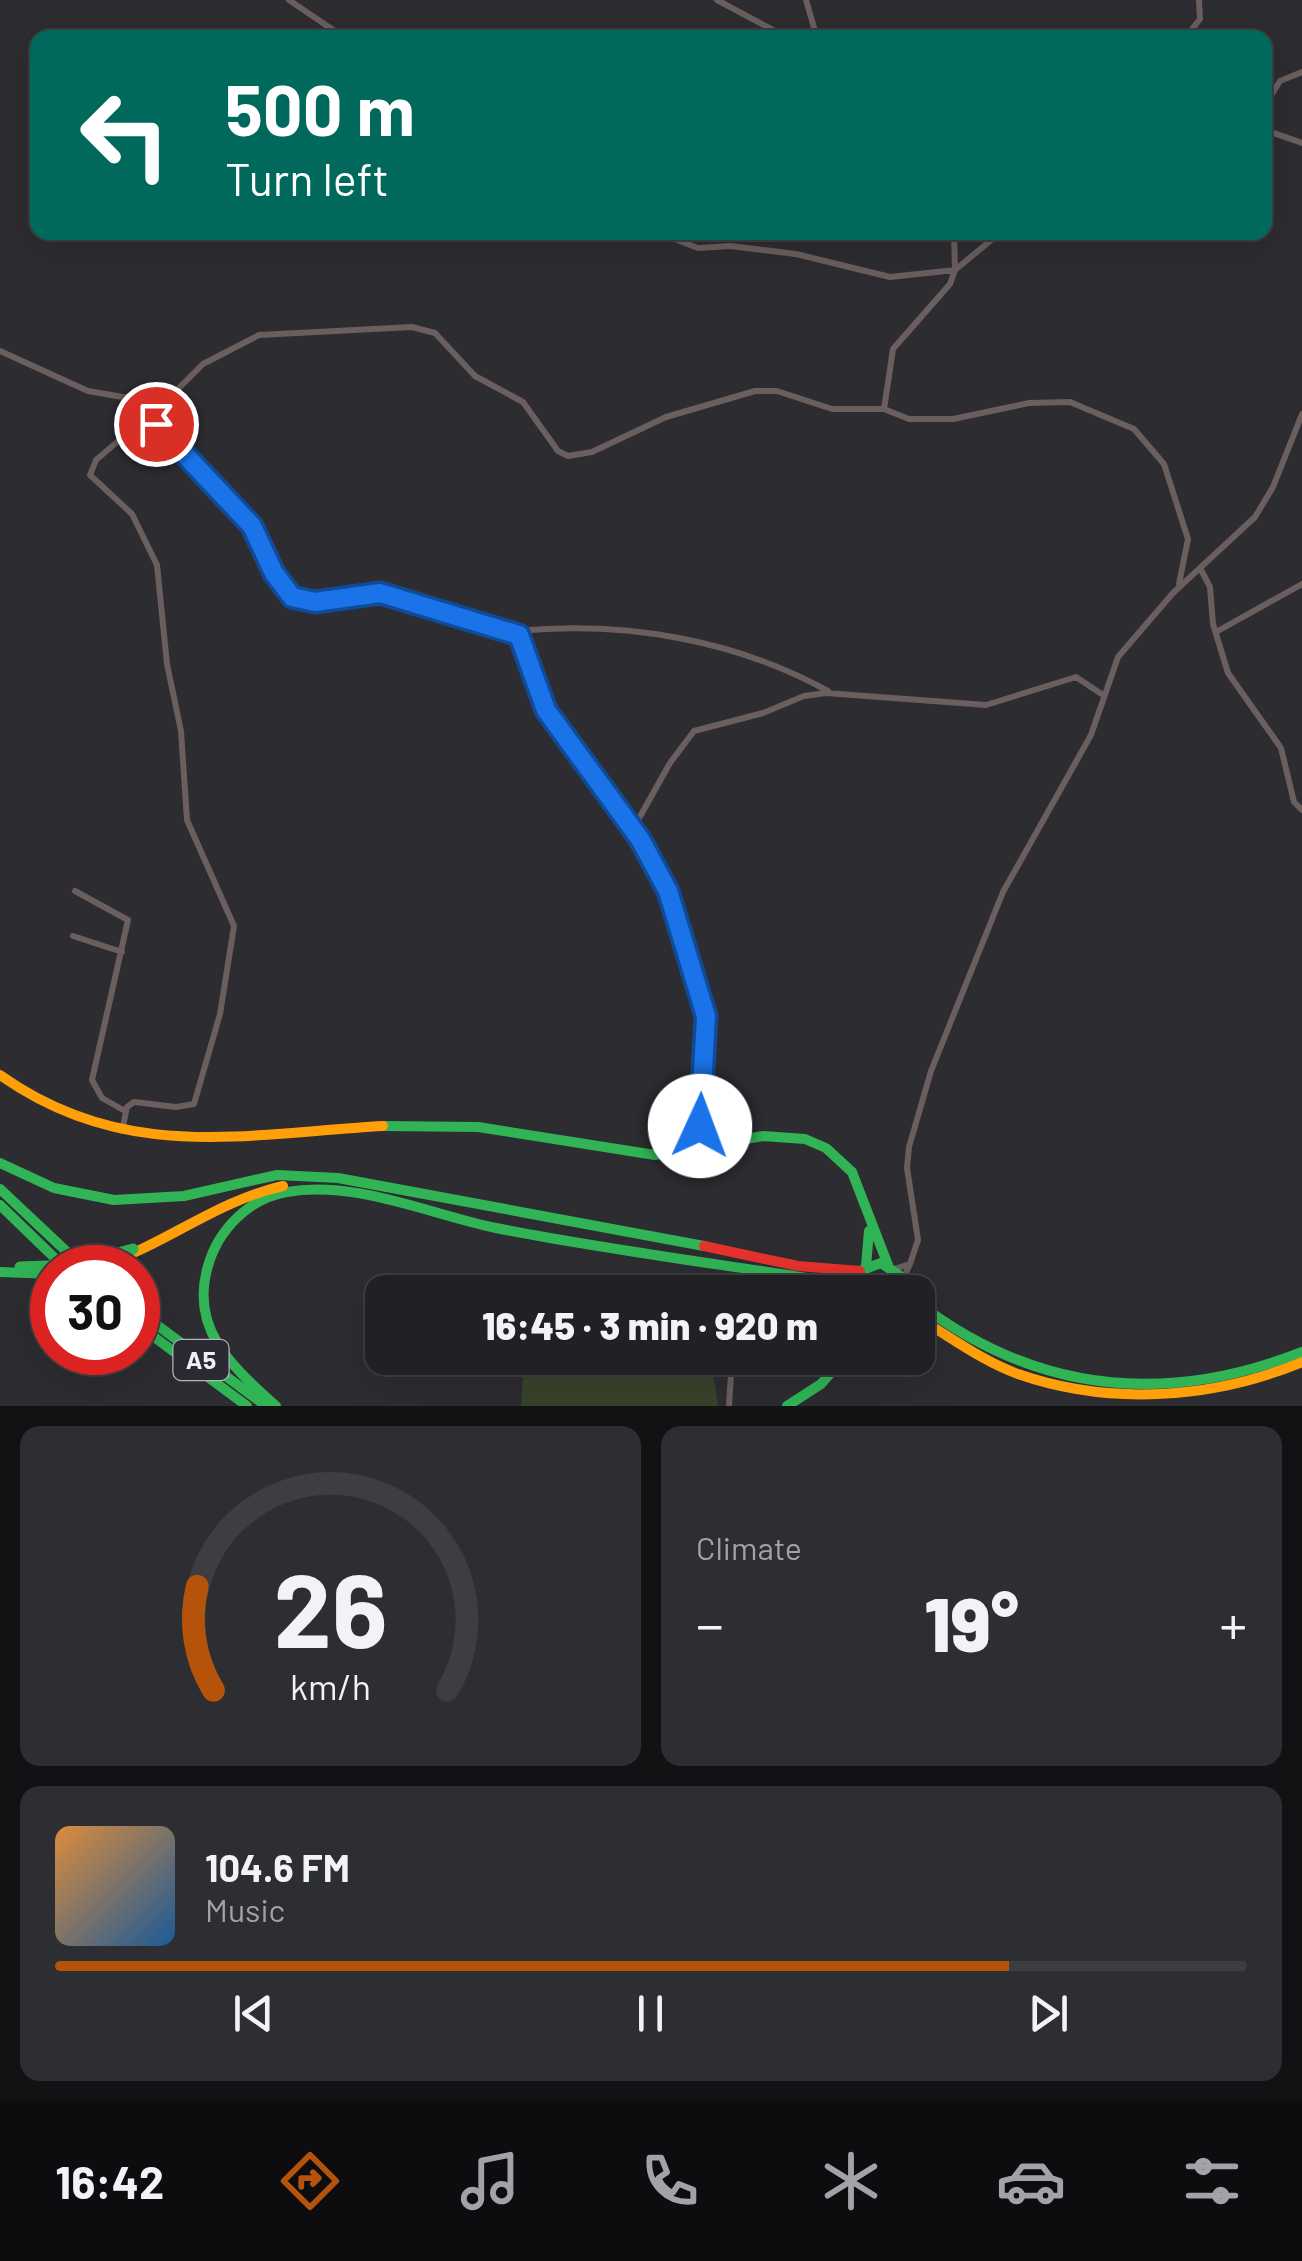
<!DOCTYPE html>
<html lang="en">
<head>
<meta charset="utf-8">
<style>
	:root { --surface:#212125; --page:#2d2e32; --text:#f1f3f6; --muted:#a2a3a7; --line:#3e3e42; --accent:#b45309 }
	body { margin:0; font-family:Barlow,sans-serif; background:var(--page); color:var(--text); height:100vh; display:flex; flex-direction:column; font-size:38px; white-space:nowrap }
	* { box-sizing:border-box; margin:0 }
	p { font-size:32px; color:var(--muted) }
	.icon { flex:none; width:55px; height:55px; fill:none; stroke:currentColor; stroke-width:2; stroke-linecap:round; stroke-linejoin:round }
	.map { position:relative; height:1406px; overflow:hidden }
	.sheet { display:flex; flex-direction:column; gap:20px; padding:20px; background:#121214; flex:1 }
	.sheet>* { flex:none }
	.banner { position:absolute; left:30px; top:30px; width:1242px; height:210px; border-radius:20px; box-shadow:0 10px 40px #0002,0 0 0 2px var(--line); background:#00695c; color:#fff; overflow:hidden }
	.speed { position:absolute; left:30px; top:1245px; display:flex; gap:20px; font-size:50px; font-weight:700; text-align:center }
	.speed>* { display:grid; place-content:center; width:130px; height:130px; border-radius:50%; background:var(--surface); box-shadow:0 10px 40px #0002,0 0 0 2px var(--line); line-height:1 }
	.speed .limit { border:15px solid #d22; background:#fff; color:#111 }
	.pin { position:absolute; display:grid; place-items:center; width:85px; height:85px; color:#fff; margin:-42px; border:5px solid #fff; border-radius:50%; box-shadow:0 2px 10px #0007 }
	.me { position:absolute; width:110px; margin:-55px; rotate:2deg; stroke-linejoin:round; filter:drop-shadow(0 0 8px #0008) }
	.turn { display:flex; align-items:center; gap:35px; height:210px; padding:0 30px; font-size:45px }
	.turn .icon { width:130px; height:130px; stroke-width:2.5 }
	.turn b { display:block; font-size:70px; line-height:85px }
	.big { font-size:75px; font-weight:800; line-height:1.1 }
	.sheet .tile { flex:1; display:flex; flex-direction:column; justify-content:center; gap:15px; min-width:0; padding:0 35px; border-radius:20px; background:var(--page) }
	.sheet .dial { align-items:center; gap:0 }
	.dial svg { height:260px; overflow:visible; fill:none; stroke:var(--line); stroke-width:7; stroke-linecap:round; text-anchor:middle }
	.dial text { fill:var(--text); stroke:none }
	.song { display:flex; align-items:center; gap:30px }
	.cover { width:120px; height:120px; border-radius:15px; background:linear-gradient(135deg,hsl(30 70% 55%),hsl(210 70% 35%)) }
	.played { height:10px; border-radius:5px; background:linear-gradient(90deg,var(--accent) 80%,var(--line) 80%) }
	.keys { display:flex; justify-content:space-around; direction:ltr }
	.heat { display:flex; justify-content:space-between; align-items:center; font-size:55px; direction:ltr }
	.sheet .tiles { flex:1; display:grid; gap:20px; grid-template-columns:1fr 1fr }
	.tile:last-child { grid-column:span 2 }
	.trip { position:absolute; left:365px; top:1275px; width:570px; height:100px; border-radius:20px; background:var(--surface); box-shadow:0 10px 40px #0002,0 0 0 2px var(--line); font-weight:800; line-height:100px; text-align:center }
	.dock { display:flex; height:160px; justify-content:space-around; align-items:center; background:#0d0d0f; color:var(--muted) }
	.dock .icon { width:70px; height:70px }
	.dock .selected { color:var(--accent) }
	.dock b { font-size:45px; color:var(--text) }
	.map>svg:first-child { display:block }
	.green { fill:#38422c }
	.lines { fill:none; stroke-linecap:round; stroke-linejoin:round }
	.street { stroke:#6a5e5e; stroke-width:6 }
	.fast { stroke:#30b455; stroke-width:10 }
	.slow { stroke:#ff9f0a; stroke-width:10 }
	.jam { stroke:#e5322d; stroke-width:10 }
	.fast-bridge { stroke:#30b455; stroke-width:11 }
	.route-casing { stroke:#114b97; stroke-width:25 }
	.route { stroke:#1a73e8; stroke-width:18 }
	.labels { text-anchor:middle; stroke-width:10; stroke-linejoin:round; paint-order:stroke }
	.shield { fill:#2b2934; stroke:#b5b4bc; stroke-width:2.5 }
	.shield-label { font-size:25px; font-weight:bold; fill:#f0eff6 }
</style>
</head>
<body>
<div class="map">
<svg width="1302" height="1406" viewBox="0 0 1302 1406">
	<rect width="100%" height="100%" fill="#2c2c31"/>
	<path class="green" d="M524,1358l187,2 7,46h-197z"/>
	<g class="lines">
		<path class="street" d="M289,0l56,38
			M717,0l71,38
			M806,0l11,38
			M1185,38l15,-19 -1,-19
			M1265,105l15,-24 22,-9
			M1265,130l37,13
			M656,232l42,16 32,-2 66,8 94,23 65,-7 46,-38
			M954,232l1,38 -5,14 -57,65 -9,60 25,10h44l76,-16 41,-1 64,27 30,35 24,75 -9,45
			M0,351l88,40 52,9 13,14 50,-50 56,-29 153,-8 23,6 40,43 48,26 35,49 10,5 24,-4 74,-35 89,-26h22l55,18h52
			M1200,568l10,19 3,37 15,49 53,75 13,54 8,8
			M517,631c107,-10 217,8 311,60
			M1216,632l86,-48
			M633,829l37,-66 24,-32 69,-18 41,-17 22,-3 160,12 90,-28 27,18
			M75,891l53,29 -36,160 10,18 23,13
			M73,936l49,16
			M122,1131l5,-24 7,-5 42,5 18,-3 26,-90 14,-88 -47,-106 -6,-89 -14,-67 -10,-99 -25,-51 -42,-39 6,-15 55,-47 9,18 93,95 21,47 18,24 23,6 65,-10 139,42 27,75 94,129 28,52 38,125 -6,98 3,35
			M910,1264l8,-24 -11,-72 2,-21 22,-76 72,-179 88,-157 27,-78 55,-64 82,-76 18,-30 29,-73
			M894,1269l16,-5 -8,17
			M729,1406l3,-48"/>
		<path class="fast" d="M383,1126l95,1 177,28 108,-19 42,3 21,9 26,24 36,93
			M0,1163l54,25 60,12 70,-4 93,-21 61,3 366,68
			M0,1189l84,79
			M0,1205l65,63
			M866,1266l3,-35
			M0,1272l52,2
			M855,1292l5,-21 21,-8 18,12 2,17
			M918,1303c118,90 246,103 384,49
			M138,1311l128,95
			M138,1325l109,81
			M276,1406c-43,-39 -87,-76 -68,-140 10,-36 41,-68 79,-74 68,-12 142,22 209,36 107,21 216,35 324,52l29,12
			M787,1406l34,-22 23,-26"/>
		<path class="slow" d="M0,1075c124,88 243,59 383,51
			M94,1268c67,-20 121,-67 189,-82
			M918,1318c33,19 64,43 100,56 92,32 195,25 284,-12"/>
		<path class="jam" d="M704,1246l94,20 62,5"/>
		<path class="fast-bridge" d="M20,1267l53,-2 60,-16"/>
	</g>
	<g class="lines">
		<g class="route-casing">
			<path id="route" d="M156,424l96,102 22,47 18,24 23,5 65,-9 139,42 27,75 94,129 28,52 38,125 -6,110"/>
		</g>
		<use href="#route" class="route"/>
	</g>
	<g class="labels">
		<rect class="shield" x="173.5" y="1340" width="55" height="40" rx="8"/>
		<g class="shield-label">
			<text x="201" y="1369">A5</text>
		</g>
	</g>
</svg>
<div class="speed"><div class="limit">30</div></div>
<div class="pin" style="left:156px;top:424px;background:#d93025"><svg class="icon" aria-label="arrive" viewBox="0 0 24 24"><path d="M6 21V4h12l-3 4 3 4H6"/></svg></div>
<svg class="me" style="left:700px;top:1126px" viewBox="-20 -20 40 40"><circle r="19" fill="#fff"/><path d="M0-13L10 11 0 6-10 11z" fill="#1a73e8"/></svg>
<div class="trip">16:45 · 3 min · 920 m</div>
<div class="banner">
<div class="turn"><svg class="icon" aria-label="left" viewBox="0 0 24 24"><path d="M17 20v-9H6M10 6l-5 5 5 5"/></svg><div><b>500 m</b>Turn left</div></div>
</div>
</div>
<section class="sheet">
<div class="tiles">
<div class="tile dial"><svg viewBox="0 0 100 80">
<path d="M14 69A42 42 0 1 1 86 69"/>
<path d="M14 69A42 42 0 0 1 9 37" stroke="#b45309"/>
<text x="50" y="56" font-size="32" font-weight="700">26</text>
<text x="50" y="72" font-size="11">km/h</text>
</svg></div>
<div class="tile"><p>Climate</p>
<div class="heat"><a>−</a><b class="big">19°</b><a>+</a></div>
</div>
<div class="tile">
<div class="song"><i class="cover"></i><div><b>104.6 FM</b><p>Music</p></div></div>
<div class="played"></div>
<div class="keys"><svg class="icon" aria-label="previous" viewBox="0 0 24 24"><path d="M18 5L8 12l10 7zM5 5v14"/></svg><svg class="icon" aria-label="pause" viewBox="0 0 24 24"><path d="M8 5v14M16 5v14"/></svg><svg class="icon" aria-label="next" viewBox="0 0 24 24"><path d="M6 5l10 7-10 7zM19 5v14"/></svg></div>
</div>
</div>
</section>
<nav class="dock">
<b>16:42</b>
<svg class="icon selected" aria-label="directions" viewBox="0 0 24 24"><path d="M12 3l9 9-9 9-9-9zM9 14v-3h6M13 9l2 2-2 2"/></svg>
<svg class="icon" aria-label="music" viewBox="0 0 24 24"><path d="M9 18V5l10-2v13"/><circle cx="6" cy="18" r="3"/><circle cx="16" cy="16" r="3"/></svg>
<svg class="icon" aria-label="phone" viewBox="0 0 24 24"><path d="M5 4h4l2 5-3 2q2 4 5 5l2-3 5 2v4C11 20 4 13 5 4z"/></svg>
<svg class="icon" aria-label="climate" viewBox="0 0 24 24"><path d="M12 3v18M4 7l16 10M4 17L20 7"/></svg>
<svg class="icon" aria-label="car" viewBox="0 0 24 24"><path d="M5 17H2v-5l4-1 3-4h7l3 4 3 1v5h-3M9 17h6M6 11h13"/><circle cx="7" cy="17" r="2"/><circle cx="17" cy="17" r="2"/></svg>
<svg class="icon" aria-label="filters" viewBox="0 0 24 24"><path d="M4 7h16M4 17h16"/><circle cx="9" cy="7" r="2"/><circle cx="15" cy="17" r="2"/></svg>
</nav>
</body>
</html>
